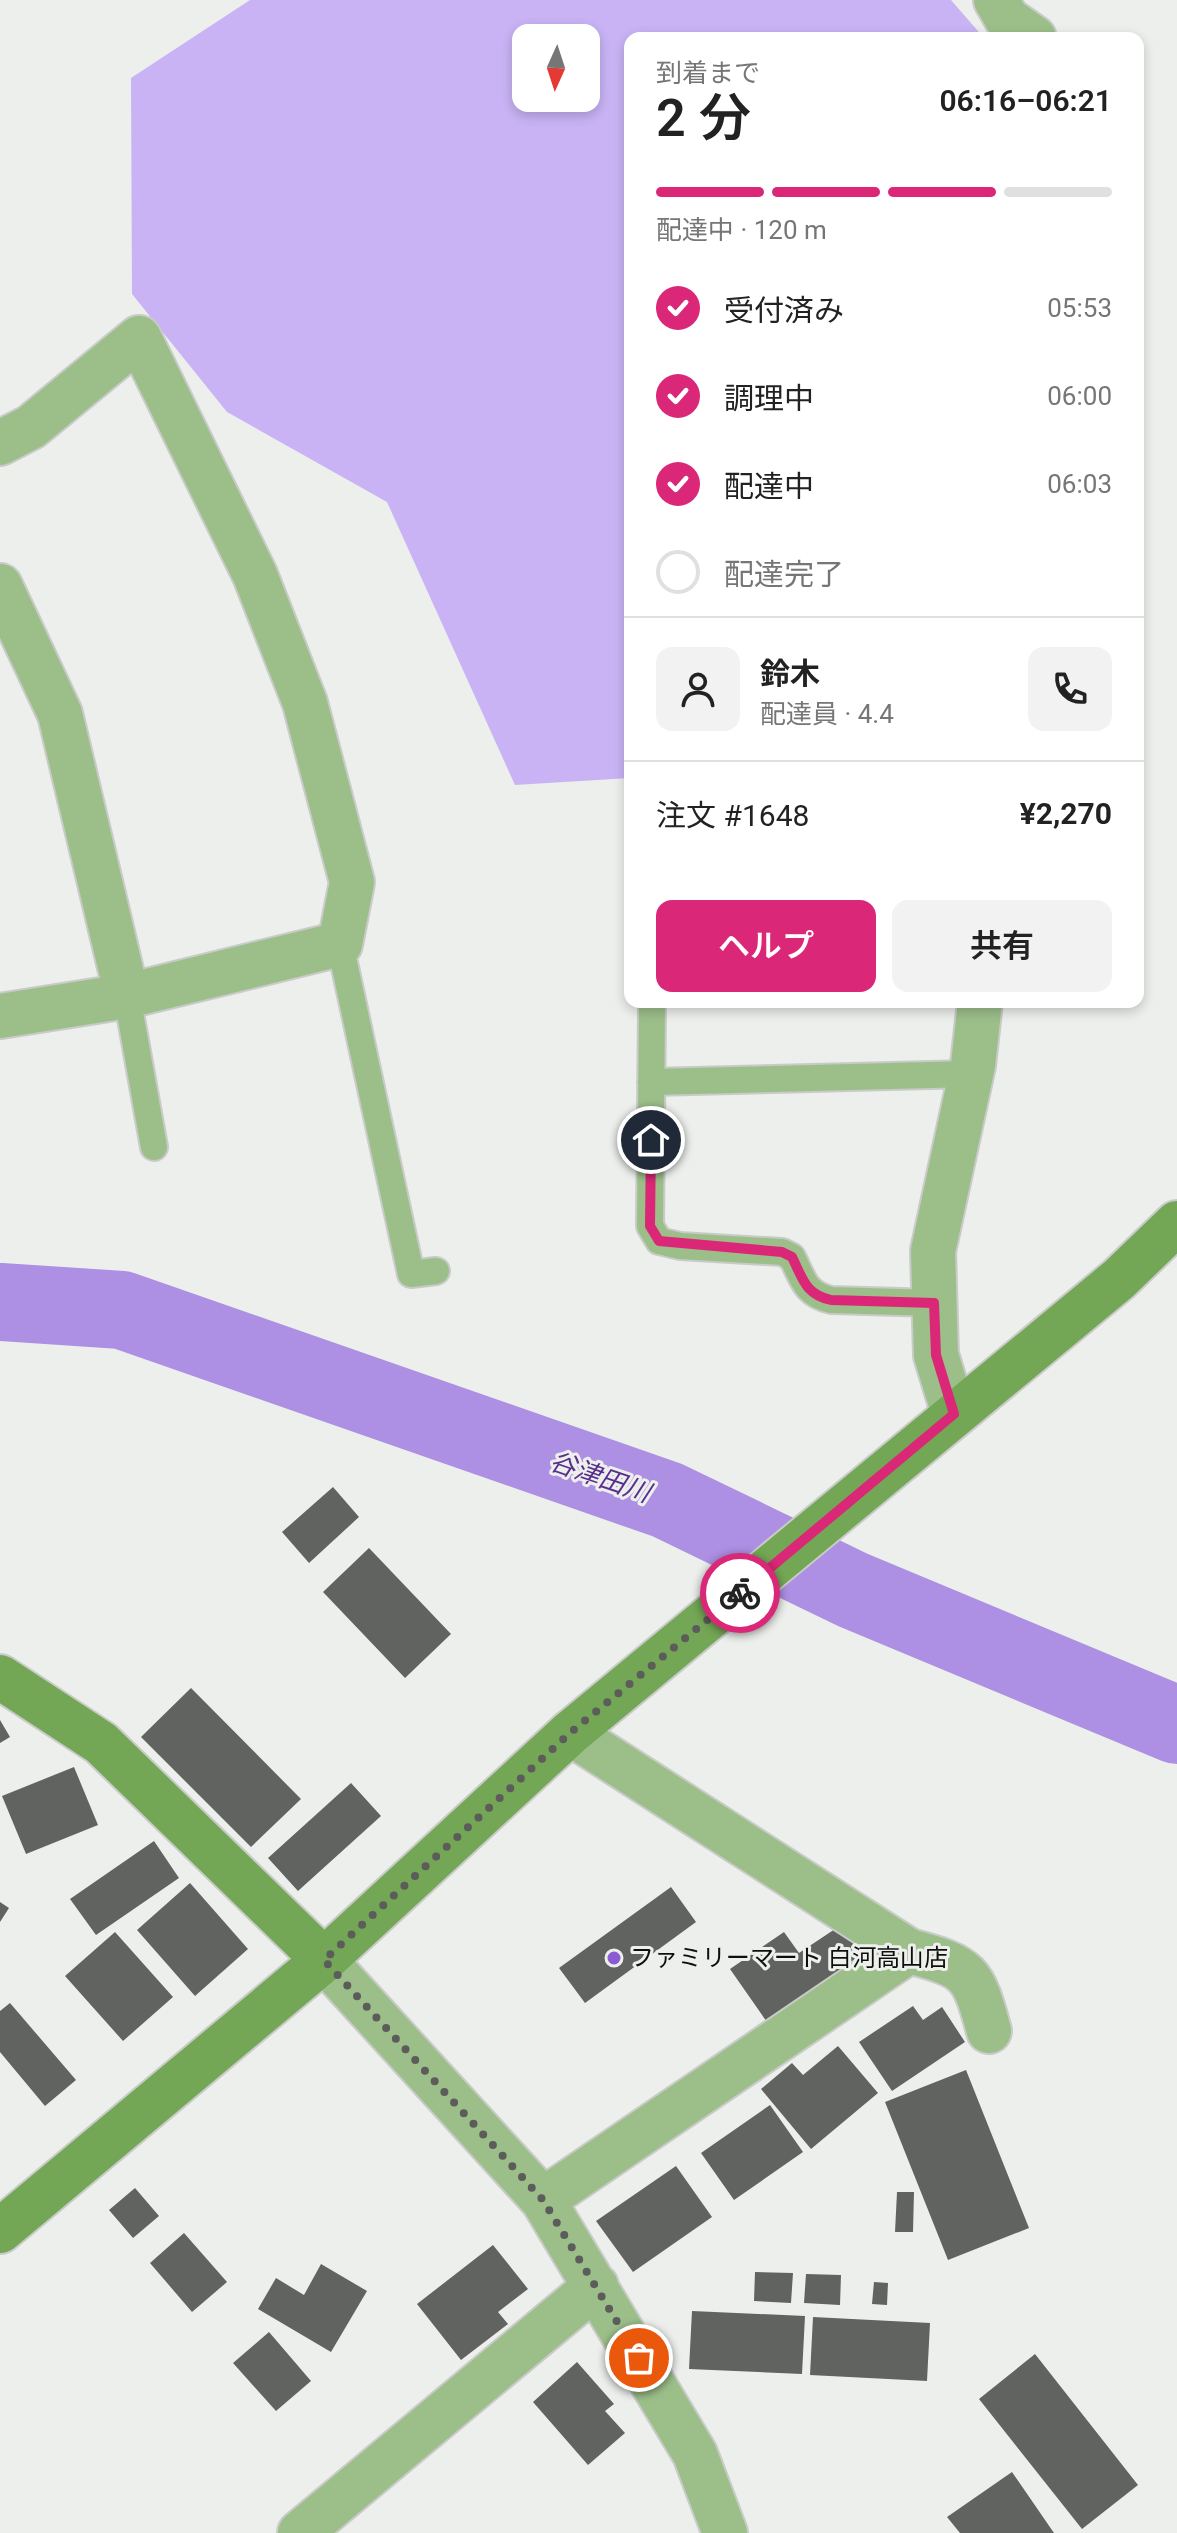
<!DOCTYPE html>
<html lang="ja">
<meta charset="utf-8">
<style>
:root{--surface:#fff;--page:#f2f2f2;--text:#222;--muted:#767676;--line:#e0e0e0;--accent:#db2777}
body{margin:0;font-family:Roboto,"Noto Sans JP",sans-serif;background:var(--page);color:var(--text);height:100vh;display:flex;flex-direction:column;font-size:30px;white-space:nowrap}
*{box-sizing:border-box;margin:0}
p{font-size:26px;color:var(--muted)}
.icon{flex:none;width:44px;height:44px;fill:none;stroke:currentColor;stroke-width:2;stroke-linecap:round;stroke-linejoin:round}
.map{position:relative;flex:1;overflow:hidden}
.details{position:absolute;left:624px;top:32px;width:520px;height:976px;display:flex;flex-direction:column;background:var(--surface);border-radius:16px;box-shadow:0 4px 12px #0003}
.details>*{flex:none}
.needle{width:52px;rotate:183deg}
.controls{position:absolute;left:512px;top:24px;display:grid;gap:16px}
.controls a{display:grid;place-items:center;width:88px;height:88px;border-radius:16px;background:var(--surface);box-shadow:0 4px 12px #0003;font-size:40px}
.pin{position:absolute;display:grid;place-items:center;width:68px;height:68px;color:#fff;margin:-34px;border:4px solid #fff;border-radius:50%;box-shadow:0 2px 8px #0007}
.courier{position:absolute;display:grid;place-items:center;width:80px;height:80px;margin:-40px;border:6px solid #db2777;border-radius:50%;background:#fff;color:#222;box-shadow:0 2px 10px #0007}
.head em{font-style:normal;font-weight:600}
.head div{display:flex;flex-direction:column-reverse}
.head{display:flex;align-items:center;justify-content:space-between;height:136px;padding:0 32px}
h1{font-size:52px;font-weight:600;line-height:60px}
.bar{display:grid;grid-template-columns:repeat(4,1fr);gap:12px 8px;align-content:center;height:96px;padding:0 32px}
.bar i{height:10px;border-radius:6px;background:var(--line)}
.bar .selected{background:var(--accent)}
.bar p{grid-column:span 4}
.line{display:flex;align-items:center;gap:20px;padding:0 32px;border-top:2px solid var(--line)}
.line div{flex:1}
.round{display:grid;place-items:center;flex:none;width:84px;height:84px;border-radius:16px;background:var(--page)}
ol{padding:0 32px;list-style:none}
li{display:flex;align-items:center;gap:24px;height:88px}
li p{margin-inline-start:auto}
li .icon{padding:8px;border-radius:50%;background:var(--accent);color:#fff;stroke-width:4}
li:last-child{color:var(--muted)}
li i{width:44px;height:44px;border:4px solid var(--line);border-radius:50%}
.button{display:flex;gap:16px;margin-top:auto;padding:16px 32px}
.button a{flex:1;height:92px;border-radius:16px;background:var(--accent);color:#fff;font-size:32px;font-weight:600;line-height:92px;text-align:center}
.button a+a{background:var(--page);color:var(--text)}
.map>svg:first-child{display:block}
.green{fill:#c9b3f5;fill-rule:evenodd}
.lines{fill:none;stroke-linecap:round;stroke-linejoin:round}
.river{stroke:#ad8fe3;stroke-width:78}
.building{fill:#60635f}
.lane-casing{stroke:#c8cbc7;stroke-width:30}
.street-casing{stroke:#c8cbc7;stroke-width:48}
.secondary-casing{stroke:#c8cbc7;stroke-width:48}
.lane{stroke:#9cbf8a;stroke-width:26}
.street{stroke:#9cbf8a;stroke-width:44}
.secondary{stroke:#73a655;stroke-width:44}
.done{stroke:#5c5d5b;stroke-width:8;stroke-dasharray:0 14.4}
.route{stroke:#db2777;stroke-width:10}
.poi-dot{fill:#8c5ad3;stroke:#ecefeb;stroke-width:3}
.labels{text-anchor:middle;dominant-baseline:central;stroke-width:6;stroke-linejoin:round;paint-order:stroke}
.poi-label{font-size:24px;fill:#0e0f0d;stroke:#ecefeb;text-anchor:start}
.water-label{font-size:26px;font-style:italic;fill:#592e8f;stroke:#ecefeb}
</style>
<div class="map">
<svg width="1177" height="2533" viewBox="0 0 1177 2533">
<rect width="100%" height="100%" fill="#ecefeb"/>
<!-- green -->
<path class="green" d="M250 0H951L984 38H630V778L515 785 387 502 227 412 132 294 131 78ZM526 38H586V98H526Z"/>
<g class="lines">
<!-- river -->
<path class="river" d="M0 1302 122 1310 667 1500 853 1590 1177 1725"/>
</g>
<!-- building -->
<path class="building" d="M333 1487 359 1517 309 1563 282 1532Z
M369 1548 451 1634 405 1678 323 1592Z
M191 1688 301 1799 251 1847 141 1737Z
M0 1720 10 1737 0 1743Z
M74 1767 98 1825 26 1854 2 1796Z
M351 1783 381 1816 298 1891 268 1858Z
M154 1841 179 1878 96 1935 70 1899Z
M190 1883 248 1949 195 1996 137 1930Z
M671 1887 696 1922 585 2003 559 1968Z
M0 1902 9 1908 0 1922Z
M841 1925 865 1958 769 2025 730 1969 784 1932 799 1953Z
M115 1932 173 1997 123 2041 65 1976Z
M10 2003 76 2080 45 2106 0 2052V2011Z
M913 2006 923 2020 942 2007 965 2042 892 2091 859 2042Z
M838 2046 878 2093 811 2149 761 2089 792 2063 803 2075Z
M966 2070 1029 2228 948 2260 885 2102Z
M770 2105 803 2152 734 2200 701 2153Z
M676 2166 712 2217 633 2272 596 2221Z
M135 2188 159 2216 133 2238 109 2210Z
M897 2192H914L913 2232H895Z
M184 2233 227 2282 192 2312 150 2263Z
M493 2245 528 2289 498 2312 508 2324 461 2360 417 2304Z
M321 2264 367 2291 331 2352 258 2309 276 2278 304 2295Z
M755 2272 793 2273 791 2303 754 2301Z
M806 2274 841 2275 840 2305 804 2303Z
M874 2282 888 2283 887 2305 872 2304Z
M692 2311 805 2316 802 2374 689 2369Z
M813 2317 930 2323 927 2381 810 2375Z
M269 2332 311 2381 276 2411 233 2363Z
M1035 2354 1138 2485 1082 2529 979 2399Z
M577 2362 614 2404 605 2411 625 2433 588 2465 533 2402Z
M1012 2472 1054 2533H960L947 2517Z"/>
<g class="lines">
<!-- lane casing -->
<g class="lane-casing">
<path id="lane" d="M340 944 411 1274 436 1271
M127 996 154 1147
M652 1007 650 1226 659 1241 680 1246 782 1252 792 1257C803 1279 805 1294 831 1300L934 1303
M651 1082 970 1074"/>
</g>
<!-- street casing -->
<g class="street-casing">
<path id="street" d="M996 0 1007 19 1034 38
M0 443 31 427 139 338 255 575 305 703 352 882 340 944 127 996 0 1016
M0 586 60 714 127 996
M954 1414 936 1355 933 1251 973 1065 980 1002
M909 1951C970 1967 973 1972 989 2031
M324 1960 543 2200 695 2454 725 2533
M543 2200 909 1951 570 1733
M300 2533 596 2286"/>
</g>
<!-- secondary casing -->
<g class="secondary-casing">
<path id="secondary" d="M0 1677 101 1743 324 1960
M0 2231 324 1960 570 1733 1119 1279 1177 1223"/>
</g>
<!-- lane -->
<use href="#lane" class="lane"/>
<!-- street -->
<use href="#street" class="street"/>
<!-- secondary -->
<use href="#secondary" class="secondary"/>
</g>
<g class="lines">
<!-- done -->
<path class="done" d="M639 2358 543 2200 324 1960 570 1733 740 1593"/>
<!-- route -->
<path class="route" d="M651 1140 650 1226 659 1241 782 1252 792 1257C803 1279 805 1294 831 1300L934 1303 936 1355 954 1414 740 1593"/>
</g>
<!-- markers -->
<circle class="poi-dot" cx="614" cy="1958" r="8"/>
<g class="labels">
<!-- poi labels -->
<g class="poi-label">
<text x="630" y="1958">ファミリーマート 白河高山店</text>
</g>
<!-- water labels -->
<g class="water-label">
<text transform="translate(600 1477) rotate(19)">谷津田川</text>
</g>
</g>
</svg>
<div class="controls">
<a><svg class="needle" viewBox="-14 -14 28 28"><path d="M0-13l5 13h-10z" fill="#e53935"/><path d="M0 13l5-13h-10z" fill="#767676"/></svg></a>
</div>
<div class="pin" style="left:639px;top:2358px;background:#ea580c"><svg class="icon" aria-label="bag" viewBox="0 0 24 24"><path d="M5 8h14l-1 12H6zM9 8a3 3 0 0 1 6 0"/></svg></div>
<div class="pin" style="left:651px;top:1140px;background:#1f2937"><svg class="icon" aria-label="home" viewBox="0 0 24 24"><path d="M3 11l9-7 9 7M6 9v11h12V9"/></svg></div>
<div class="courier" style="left:740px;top:1593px"><svg class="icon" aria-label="bike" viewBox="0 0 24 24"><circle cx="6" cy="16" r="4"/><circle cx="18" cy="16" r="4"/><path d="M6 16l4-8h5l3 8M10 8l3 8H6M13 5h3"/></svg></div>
<section class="details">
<div class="head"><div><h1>2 分</h1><p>到着まで</p></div><em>06:16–06:21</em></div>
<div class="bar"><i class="selected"></i><i class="selected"></i><i class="selected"></i><i></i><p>配達中 · 120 m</p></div>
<ol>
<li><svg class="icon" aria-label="check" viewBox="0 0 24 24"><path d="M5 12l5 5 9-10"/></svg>受付済み<p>05:53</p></li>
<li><svg class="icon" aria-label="check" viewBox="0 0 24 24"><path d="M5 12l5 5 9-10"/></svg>調理中<p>06:00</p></li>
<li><svg class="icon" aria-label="check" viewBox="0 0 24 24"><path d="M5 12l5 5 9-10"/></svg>配達中<p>06:03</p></li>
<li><i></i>配達完了</li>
</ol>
<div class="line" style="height:144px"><a class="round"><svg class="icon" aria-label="person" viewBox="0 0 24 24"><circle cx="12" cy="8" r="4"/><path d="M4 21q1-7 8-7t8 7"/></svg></a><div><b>鈴木</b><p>配達員 · 4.4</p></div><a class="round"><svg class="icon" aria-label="phone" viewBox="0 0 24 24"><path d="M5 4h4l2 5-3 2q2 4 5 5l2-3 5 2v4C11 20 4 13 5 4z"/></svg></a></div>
<div class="line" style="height:104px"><div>注文 #1648</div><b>¥2,270</b></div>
<div class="button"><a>ヘルプ</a><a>共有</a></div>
</section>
</div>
